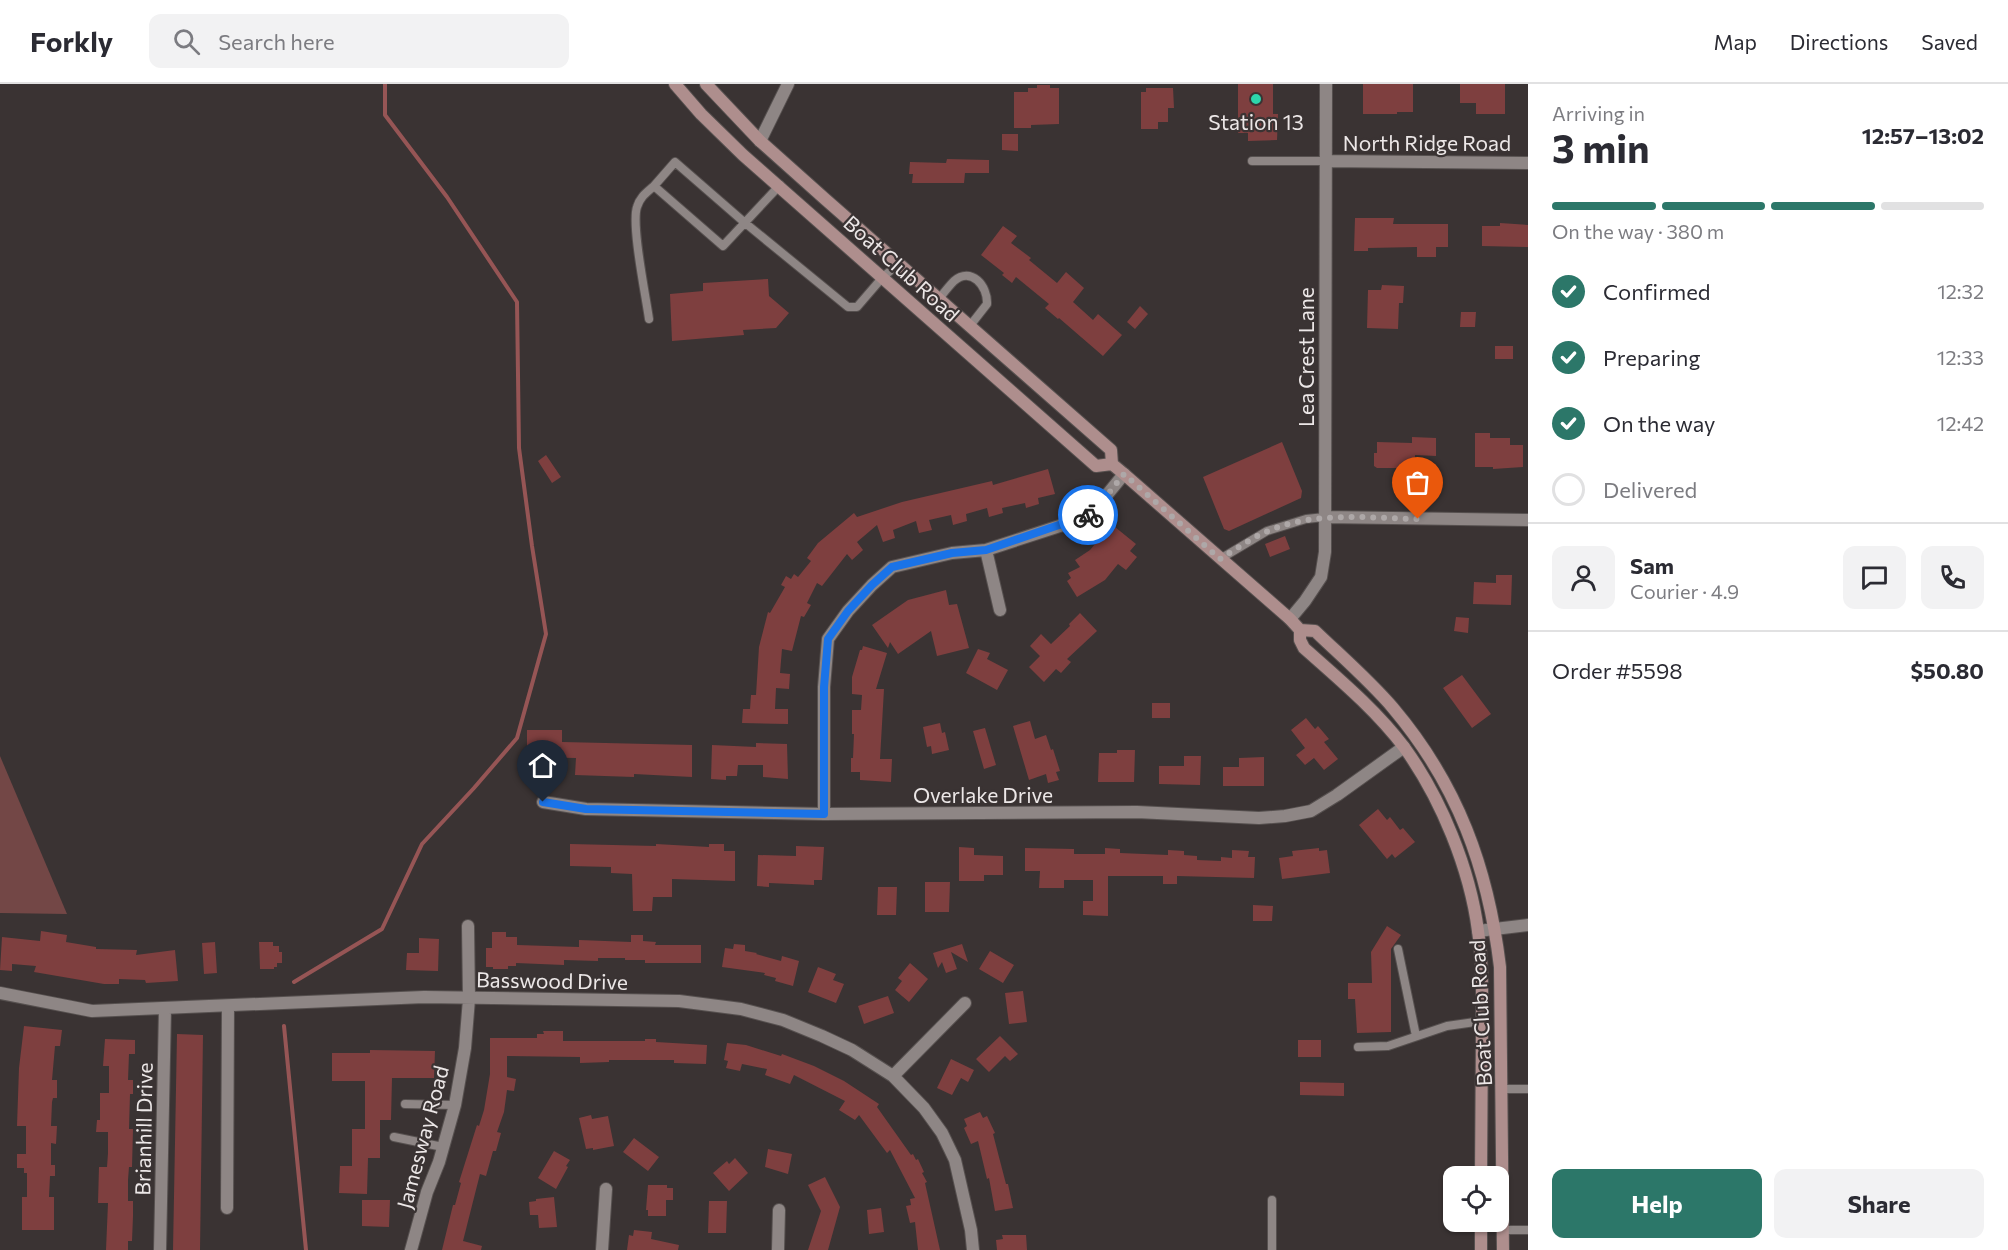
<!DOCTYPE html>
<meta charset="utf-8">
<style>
:root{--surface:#fff;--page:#f2f2f3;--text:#2b2b33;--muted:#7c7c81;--line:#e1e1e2;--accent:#2c7769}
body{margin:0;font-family:Commissioner,sans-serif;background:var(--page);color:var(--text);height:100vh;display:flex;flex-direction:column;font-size:22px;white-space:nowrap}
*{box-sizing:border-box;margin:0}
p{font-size:20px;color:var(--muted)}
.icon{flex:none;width:33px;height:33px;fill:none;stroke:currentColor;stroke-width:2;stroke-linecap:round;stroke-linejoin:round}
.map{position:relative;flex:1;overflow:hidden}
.panel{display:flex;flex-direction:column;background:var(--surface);width:480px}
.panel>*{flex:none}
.buttons{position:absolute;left:1443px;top:1082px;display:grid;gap:12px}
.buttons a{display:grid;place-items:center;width:66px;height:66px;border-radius:12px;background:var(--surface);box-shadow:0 2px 4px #0004;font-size:30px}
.pin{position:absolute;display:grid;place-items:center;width:51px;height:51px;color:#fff;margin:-62px -26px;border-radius:50% 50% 50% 0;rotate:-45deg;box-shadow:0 0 6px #0007}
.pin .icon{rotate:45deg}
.courier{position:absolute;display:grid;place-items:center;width:60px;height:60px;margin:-30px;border:4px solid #1a73e8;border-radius:50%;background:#fff;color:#222;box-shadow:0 2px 8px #0007}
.summary em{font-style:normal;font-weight:700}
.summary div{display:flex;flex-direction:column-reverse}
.summary{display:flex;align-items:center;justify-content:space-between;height:102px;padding:0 24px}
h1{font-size:39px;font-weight:700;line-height:45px}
.bar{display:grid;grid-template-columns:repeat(4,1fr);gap:9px 6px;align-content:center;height:72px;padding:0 24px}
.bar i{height:8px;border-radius:4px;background:var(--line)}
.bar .current{background:var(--accent)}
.bar p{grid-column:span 4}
.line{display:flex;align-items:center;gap:15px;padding:0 24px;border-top:2px solid var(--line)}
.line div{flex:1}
.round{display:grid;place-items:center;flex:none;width:63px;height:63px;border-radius:12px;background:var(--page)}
ol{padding:0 24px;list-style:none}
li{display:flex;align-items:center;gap:18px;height:66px}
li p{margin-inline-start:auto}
li .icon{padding:6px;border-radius:50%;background:var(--accent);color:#fff;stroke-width:4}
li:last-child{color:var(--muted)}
li i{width:33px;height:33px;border:3px solid var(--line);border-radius:50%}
.action{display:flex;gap:12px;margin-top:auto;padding:12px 24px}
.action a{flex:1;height:69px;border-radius:12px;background:var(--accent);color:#fff;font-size:24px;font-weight:700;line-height:69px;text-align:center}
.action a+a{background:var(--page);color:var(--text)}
header{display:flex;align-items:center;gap:36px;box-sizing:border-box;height:84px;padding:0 30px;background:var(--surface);border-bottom:2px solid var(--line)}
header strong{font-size:28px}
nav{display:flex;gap:33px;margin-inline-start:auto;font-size:21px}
.search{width:420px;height:54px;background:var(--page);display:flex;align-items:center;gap:15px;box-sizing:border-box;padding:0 21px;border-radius:12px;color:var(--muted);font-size:22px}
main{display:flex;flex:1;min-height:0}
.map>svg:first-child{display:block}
.green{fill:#734746}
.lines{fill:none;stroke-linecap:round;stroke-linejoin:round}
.stream{stroke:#965555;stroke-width:4}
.building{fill:#7e3f3f}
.service-casing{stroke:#56504f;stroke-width:10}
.minor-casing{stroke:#56504f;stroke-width:14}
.secondary-casing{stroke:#56504f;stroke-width:14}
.service{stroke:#8e8685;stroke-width:8}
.minor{stroke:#8e8685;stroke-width:12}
.secondary{stroke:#ae8e8d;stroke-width:12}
.done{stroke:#aea8a8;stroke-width:6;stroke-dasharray:0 10.8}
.route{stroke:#1a73e8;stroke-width:8}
.poi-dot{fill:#2dd5ab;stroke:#3a3333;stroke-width:2}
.labels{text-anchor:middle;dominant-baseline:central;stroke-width:4.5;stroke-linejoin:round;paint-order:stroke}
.poi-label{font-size:21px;fill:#ece7e7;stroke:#3a3333}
.street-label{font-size:21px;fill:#ece7e7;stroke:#3a3333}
</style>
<header>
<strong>Forkly</strong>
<div class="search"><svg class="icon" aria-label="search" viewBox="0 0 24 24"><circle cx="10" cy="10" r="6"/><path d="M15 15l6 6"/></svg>Search here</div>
<nav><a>Map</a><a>Directions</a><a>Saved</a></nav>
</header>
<main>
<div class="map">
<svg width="1528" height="1166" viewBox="0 0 1528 1166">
<rect width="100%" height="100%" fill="#3a3333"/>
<!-- green -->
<path class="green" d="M0 672 67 830 0 829Z"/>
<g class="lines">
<!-- stream -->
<path class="stream" d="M294 898 382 845 422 760 474 704 517 654 546 550 532 462 519 364 517 218 447 113 385 31V0
M284 942 306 1166"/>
</g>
<!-- building -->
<path class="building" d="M1238 0H1273V30H1278L1277 56 1248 57V49H1238Z
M1363 0H1413V28H1397V30H1363Z
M1460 0H1505V30H1476V19H1460Z
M1037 1H1050V4H1059V40L1031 41V44H1014V8H1028V4H1037Z
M1146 4H1173L1174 24H1168V38H1158V45H1141V8H1146Z
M1002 50H1018V67L1002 66Z
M947 75 989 76V89H965L964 99H912L913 90H909L910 78 946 79Z
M1355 134H1394L1393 140H1448V163H1436V173H1417V163L1368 164V167H1354Z
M1500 139 1528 141V163L1482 162V142H1500Z
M1003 142 1017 152 1011 159 1031 174 1029 176 1057 199 1066 188 1084 204 1073 218 1093 236 1098 230 1122 251 1103 272 1059 234 1058 235 1045 224 1049 220 1016 193 1012 199 1002 191 1004 189 981 171Z
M768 195 769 212 789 229 776 244 743 246 744 251 672 257 670 210 703 207V199Z
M1382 201 1404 202 1403 219H1399L1398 245 1367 244 1368 206H1381Z
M1140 222 1148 230 1135 245 1127 238Z
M1461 228H1476L1475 243H1460Z
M1495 262H1513V275H1495Z
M1475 349H1490V354H1510V361H1523V383L1493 385V383H1475Z
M1412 353 1436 354V372L1415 371V384H1377L1374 382V369H1377V358L1412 359Z
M1282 358 1302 407 1301 414 1229 447 1224 445 1203 393Z
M546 371 561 393 552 399 538 377Z
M1048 385 1055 410 1038 414 1039 420 1026 424 1025 419 1002 424 1003 429 989 433 987 424 966 430 967 437 953 441 951 431 929 436 932 446 919 449 916 437 893 446 895 454 883 458 877 441 857 458 863 466 852 476 847 470 822 502 817 499 807 519 811 521 804 533 801 532 792 567 782 565 780 589 790 590 789 605 776 604 775 625H788V640L742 639 743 625H750L751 611H756L759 563 768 528 770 529 785 503 781 501 786 492 791 495 794 490 798 493 811 477 807 474 818 459 854 429 857 433 902 418 992 397 993 401Z
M1115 443 1136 460 1130 467 1137 473 1126 486 1118 480 1105 496 1077 513 1067 497 1071 494 1068 489 1080 483 1075 476 1090 466 1101 453 1104 456Z
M1285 452 1290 465 1270 473 1265 460Z
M1496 491H1512L1511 521 1473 520 1474 498 1496 499Z
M946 506 949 521 957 520 969 564 937 572 931 547 898 570 890 558 888 564 872 541 908 516Z
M1080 529 1097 547 1067 575 1071 578 1061 589 1056 585 1044 598 1029 583 1040 572 1030 562 1041 550 1051 560 1070 542 1069 540Z
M1456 533 1469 534 1468 549 1454 547Z
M863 562 887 569 876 605H884L880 675H892L891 698 860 696V688H851V674H853L854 650H852V626H861L862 611 852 610V593L860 566H862Z
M978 565 990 569 987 575 1008 586 997 606 966 589Z
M1462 591 1491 630 1472 644 1443 604Z
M1152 619H1170V634H1152Z
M1306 634 1315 645 1318 642 1329 655 1324 658 1338 675 1324 686 1314 674 1305 681 1296 671 1305 664 1291 646Z
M1030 637 1035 655 1046 651 1051 666 1053 665 1060 687 1056 688 1059 696 1048 699 1046 690 1029 696 1013 642Z
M940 639 942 649 945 648 949 666 932 670 931 662 927 663 923 643Z
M985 644 996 681 984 685 973 647Z
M527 646H562V658L692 661V693L634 690V693L575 691 576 674 527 673Z
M756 659 787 660 788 695 763 693V681H738L737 692H726V696L711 695 712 661 756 663Z
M1117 666H1135L1134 698H1098L1099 669H1117Z
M1184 672H1201L1200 701 1159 700V682H1184Z
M1264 673V702H1223V683H1239V674Z
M1378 725 1387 736 1390 733 1400 746 1403 744 1415 758 1395 774 1392 770 1387 775 1359 741Z
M570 760 656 762V760L709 763V760H724V767H735V797L672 795V813H653L652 827H633L632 790 611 789V783L570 782Z
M796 762 824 763 822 796H814V801L769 799V803L757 802 758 771 796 772Z
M959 763 974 764V771L1003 772V791H984V797H959Z
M1025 764 1074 765V770H1105V764L1120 765V769L1168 771V766L1184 767V771L1197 772V776L1221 777V773L1232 774V766L1249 767 1248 773H1255L1254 794 1177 792V800H1163V792H1108V832L1083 831V817H1093V796H1064V804H1039L1040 787H1025Z
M1319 764V767L1327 766 1330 789 1282 795 1279 774 1293 772 1292 767Z
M925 798H950L949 828H925Z
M878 803H897L896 831H877Z
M1253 821 1273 822 1272 837H1253Z
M1387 842 1401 851 1391 865V948L1357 949 1355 915H1348V899H1372L1371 868Z
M41 847 67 851 66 858 96 863V865L137 866 136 871 175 866 178 897 146 899 145 896 119 895V900H104L34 888 36 882 12 880V887L0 886 2 853 40 857Z
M492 848H506V853H517V861L579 863V856L631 858V851H643V857L656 858 655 861H701V879H645V876H625V874H598V877L564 876V881L516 879V882H508V885H493V883H486V864H492Z
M419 854 439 855 438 887 406 886 407 869H419Z
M215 858 217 889 204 890 202 859Z
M259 858H273V862H279V868H282V879H277V883H274V885H260Z
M734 860 745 861V867L757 869 756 870 781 877 782 872 799 877 793 902 775 897 776 894 764 891 765 889 722 883 725 864 733 865Z
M962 860 968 878 951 868 957 885 946 889 942 878 938 884 933 869Z
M990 867 1014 881 1003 899 979 885Z
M910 879 928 895 909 918 895 906 902 897 898 894Z
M818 883 836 890 833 896 844 900 836 919 808 908Z
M1023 907 1027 938 1009 940 1005 909Z
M888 912 894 929 864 940 858 922Z
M24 942 62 946 60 962H55L52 996H57V1014H53L52 1018 51 1042H57L56 1060 51 1059V1081H55V1092H50L49 1113H54V1146H22V1113H27V1089H24V1084H17V1070H26V1042H17L19 984Z
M543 947H563V957H645V955H656V958L707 961 706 980 674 979V976H609V978L580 979V973L507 972V993L516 995 514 1007 507 1006 504 1028 497 1048 501 1049 496 1067H493L486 1092 480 1090 463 1157 482 1162 481 1166H442L453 1121H455L461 1099 459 1098 477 1041 479 1042 484 1026 490 990V954H537V950H544Z
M177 950 203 951 200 1166H173Z
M1000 952 1018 970 1010 977 1005 972 989 988 976 975Z
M105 955 135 956V970H129L128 996H133V1010H130L129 1045H133L132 1083H129L128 1096V1117H133V1132L132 1157H128V1166H106L108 1119H98L99 1083H107L108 1069V1048H96L97 1036H100V1009H109V982H103Z
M1298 956H1321V973H1298Z
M727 959 746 961 781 972 782 970 814 982 844 997 879 1020 877 1023 911 1071 913 1070 916 1076 918 1075 924 1088 922 1089 927 1098 925 1099 940 1166H918L915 1138 910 1139 906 1122 911 1121 910 1115 915 1114 890 1066 887 1069 859 1031 855 1036 839 1026 845 1017 794 991 790 1000 765 991 767 985 742 980 740 987 726 984 728 977 724 976Z
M370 966 435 967 434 994H392L391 1036H380V1074H368L367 1110 339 1109 340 1082H352V1045H365V997H332V969H370Z
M951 975 974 986 968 998 961 994 952 1011 937 1004Z
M1300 998 1344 999V1012L1300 1011Z
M980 1028 983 1034 987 1032 995 1049 993 1050 1006 1100H1008L1013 1124 995 1127 989 1094 987 1095 978 1057 971 1060 964 1044 967 1042 964 1035Z
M591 1031 592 1035 608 1032 614 1062 593 1066V1064L586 1065 579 1034Z
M634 1054 659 1073 648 1087 623 1068Z
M768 1065 792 1070 788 1090 765 1083Z
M554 1067 570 1076 566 1082 568 1083 556 1105 538 1094Z
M735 1074 748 1089 729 1107 713 1089 727 1077 729 1080Z
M825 1093 840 1123 828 1166H808L821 1127 808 1101Z
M648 1101H667V1104H673V1116H666V1132H648V1126H646Z
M554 1113 557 1143 539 1144 538 1131H530L529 1118 536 1117V1115Z
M362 1116H390L389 1143 362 1142Z
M709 1117H727L726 1149H708Z
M881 1124 884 1148 869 1150 867 1126Z
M634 1146 652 1148 651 1155 679 1161 678 1166H627L629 1151 633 1152Z
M1002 1151H1026L1027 1166H997L996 1156 1003 1155Z"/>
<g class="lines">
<!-- service casing -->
<g class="service-casing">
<path id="service" d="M1252 77H1325
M780 101 723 162 654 102 675 78 744 138 848 223H857L882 194 898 180
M938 216C943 210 948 203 954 197 971 182 988 202 987 220L969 243
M649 235C646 213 631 141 637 123 640 113 646 109 654 102
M1220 475 1267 447 1306 435 1325 433
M1398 865 1416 952
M1358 963 1388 962 1447 942 1482 937
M1503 1005H1528
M405 1020 455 1021
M394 1053 443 1063
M1272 1116V1166
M1503 1146H1528"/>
</g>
<!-- minor casing -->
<g class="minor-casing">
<path id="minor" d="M760 57 788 0
M1325 77 1528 79
M1325 433 1528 436
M986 466 1000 526
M1290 535 1305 517 1321 493 1325 468 1326 0
M543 718 586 725 824 730 1137 728 1259 734 1285 732 1311 727 1337 711 1404 663
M824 730V603L828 555 848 527 872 501 892 483 952 469 986 466 1072 438 1092 429 1124 390
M1478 847 1528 841
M0 909 92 927 424 913 679 917 741 925 783 936 822 952 852 966 893 992 924 1024 942 1049 955 1076 971 1146 973 1166
M893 992 965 919
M227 1124 228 922
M160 1166 165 925
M411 1166 427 1108 439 1078 455 1021 465 964 469 915 468 842
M602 1166 606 1105
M778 1166 779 1126"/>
</g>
<!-- secondary casing -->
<g class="secondary-casing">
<path id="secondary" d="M675 0 701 30 743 71 1096 382 1112 380 1124 390 1290 535 1300 546V556L1304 564C1339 595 1376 626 1404 663 1441 714 1470 785 1478 847 1483 880 1482 913 1482 947 1482 995 1481 1044 1481 1092
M706 0 760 57 825 115 1111 366 1112 380
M1300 546 1315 547C1341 572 1370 597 1393 624 1458 701 1488 784 1500 883L1503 1166
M1481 1166V1137"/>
</g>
<!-- service -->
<use href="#service" class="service"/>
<!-- minor -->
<use href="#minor" class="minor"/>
<!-- secondary -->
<use href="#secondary" class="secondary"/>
</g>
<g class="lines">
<!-- done -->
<path class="done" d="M1088 431 1097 424 1124 390 1220 475C1235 466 1251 454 1268 447 1315 427 1368 434 1418 435"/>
<!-- route -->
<path class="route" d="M543 718 586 725 824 730V603L828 555 848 527 872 501 892 483 952 469 986 466 1088 431"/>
</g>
<!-- markers -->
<circle class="poi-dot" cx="1256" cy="15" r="6"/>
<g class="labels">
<!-- poi labels -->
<g class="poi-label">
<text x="1256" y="37">Station 13</text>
</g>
<!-- street labels -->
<g class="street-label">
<text x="1427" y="58">North Ridge Road</text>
<text transform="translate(902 184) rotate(42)">Boat Club Road</text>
<text transform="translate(1305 273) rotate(-90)">Lea Crest Lane</text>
<text x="983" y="710">Overlake Drive</text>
<text transform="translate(552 896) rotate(1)">Basswood Drive</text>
<text transform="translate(1480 929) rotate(-93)">Boat Club Road</text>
<text transform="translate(143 1045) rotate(-89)">Brianhill Drive</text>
<text transform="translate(422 1053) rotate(-75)">Jamesway Road</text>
</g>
</g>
</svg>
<div class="buttons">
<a><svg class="icon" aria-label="locate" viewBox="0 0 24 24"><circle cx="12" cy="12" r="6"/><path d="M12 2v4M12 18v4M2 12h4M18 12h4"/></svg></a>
</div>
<div class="pin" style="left:1418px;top:435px;background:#ea580c"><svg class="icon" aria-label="bag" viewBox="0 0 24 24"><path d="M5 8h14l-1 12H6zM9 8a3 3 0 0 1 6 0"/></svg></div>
<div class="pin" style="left:543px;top:718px;background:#1f2937"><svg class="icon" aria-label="home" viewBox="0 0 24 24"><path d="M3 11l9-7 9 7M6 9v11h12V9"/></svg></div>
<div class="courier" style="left:1088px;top:431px"><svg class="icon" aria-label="bike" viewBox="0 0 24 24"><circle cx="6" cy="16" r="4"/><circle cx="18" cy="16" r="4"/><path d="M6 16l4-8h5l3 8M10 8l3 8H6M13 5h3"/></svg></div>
</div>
<section class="panel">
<div class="summary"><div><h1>3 min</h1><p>Arriving in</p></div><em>12:57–13:02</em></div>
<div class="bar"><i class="current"></i><i class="current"></i><i class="current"></i><i></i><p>On the way · 380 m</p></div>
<ol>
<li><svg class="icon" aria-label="check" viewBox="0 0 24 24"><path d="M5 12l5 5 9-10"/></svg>Confirmed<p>12:32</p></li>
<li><svg class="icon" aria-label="check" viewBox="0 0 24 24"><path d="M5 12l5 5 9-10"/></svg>Preparing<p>12:33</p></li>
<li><svg class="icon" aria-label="check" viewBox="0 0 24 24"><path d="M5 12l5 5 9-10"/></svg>On the way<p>12:42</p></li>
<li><i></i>Delivered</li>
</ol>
<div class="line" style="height:108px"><a class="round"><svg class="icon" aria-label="person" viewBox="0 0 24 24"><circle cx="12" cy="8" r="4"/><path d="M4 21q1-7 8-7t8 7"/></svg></a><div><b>Sam</b><p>Courier · 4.9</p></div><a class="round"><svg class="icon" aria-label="chat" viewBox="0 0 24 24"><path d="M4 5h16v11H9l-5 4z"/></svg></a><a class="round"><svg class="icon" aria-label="phone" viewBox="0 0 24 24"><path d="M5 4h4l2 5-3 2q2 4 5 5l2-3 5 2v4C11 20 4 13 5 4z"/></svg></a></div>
<div class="line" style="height:78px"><div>Order #5598</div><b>$50.80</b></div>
<div class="action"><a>Help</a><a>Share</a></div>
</section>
</main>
